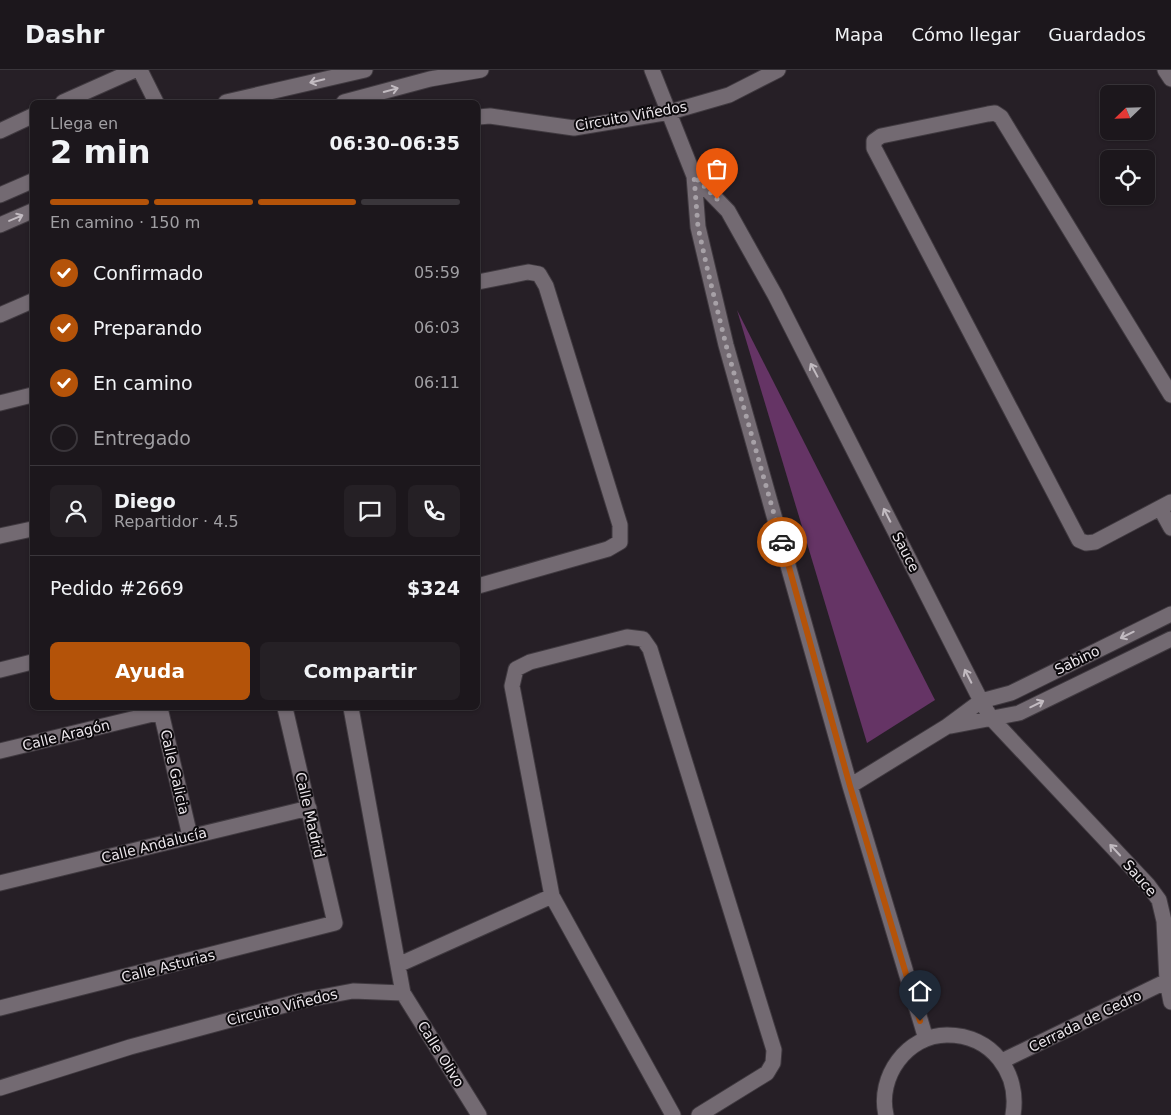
<!DOCTYPE html>
<html lang="es">
<meta charset="utf-8">
<style>
:root{--surface:#1c171c;--page:#252025;--text:#f1f3f6;--muted:#a09fa3;--line:#3a363b;--accent:#b45309}
body{margin:0;font-family:"DejaVu Sans",sans-serif;background:var(--page);color:var(--text);height:100vh;display:flex;flex-direction:column;font-size:19px;white-space:nowrap}
*{box-sizing:border-box;margin:0}
p{font-size:16px;color:var(--muted)}
.icon{flex:none;width:28px;height:28px;fill:none;stroke:currentColor;stroke-width:2;stroke-linecap:round;stroke-linejoin:round}
.map{position:relative;flex:1;overflow:hidden}
.details{position:absolute;left:30px;top:30px;width:450px;height:610px;display:flex;flex-direction:column;background:var(--surface);border-radius:8px;box-shadow:0 1px 4px #0004,0 0 0 1px var(--line)}
.details>*{flex:none}
.needle{width:32px;rotate:247deg}
.controls{position:absolute;left:1100px;top:15px;display:grid;gap:10px}
.controls a{display:grid;place-items:center;width:55px;height:55px;border-radius:8px;background:var(--surface);box-shadow:0 1px 4px #0004,0 0 0 1px var(--line);font-size:25px}
.pin{position:absolute;display:grid;place-items:center;width:42px;height:42px;color:#fff;margin:-51px -21px;border-radius:50% 50% 50% 0;rotate:-45deg;box-shadow:0 0 5px #0007}
.pin .icon{rotate:45deg}
.courier{position:absolute;display:grid;place-items:center;width:50px;height:50px;margin:-25px;border:4px solid #b45309;border-radius:50%;background:#fff;color:#222;box-shadow:0 1px 6px #0007}
.headline em{font-style:normal;font-weight:700}
.headline div{display:flex;flex-direction:column-reverse}
.headline{display:flex;align-items:center;justify-content:space-between;height:85px;padding:0 20px}
h1{font-size:32px;font-weight:700;line-height:38px}
.bar{display:grid;grid-template-columns:repeat(4,1fr);gap:8px 5px;align-content:center;height:60px;padding:0 20px}
.bar i{height:6px;border-radius:4px;background:var(--line)}
.bar .active{background:var(--accent)}
.bar p{grid-column:span 4}
.line{display:flex;align-items:center;gap:12px;padding:0 20px;border-top:1px solid var(--line)}
.line div{flex:1}
.round{display:grid;place-items:center;flex:none;width:52px;height:52px;border-radius:8px;background:var(--page)}
ol{padding:0 20px;list-style:none}
li{display:flex;align-items:center;gap:15px;height:55px}
li p{margin-inline-start:auto}
li .icon{padding:5px;border-radius:50%;background:var(--accent);color:#fff;stroke-width:4}
li:last-child{color:var(--muted)}
li i{width:28px;height:28px;border:2px solid var(--line);border-radius:50%}
.action{display:flex;gap:10px;margin-top:auto;padding:10px 20px}
.action a{flex:1;height:58px;border-radius:8px;background:var(--accent);color:#fff;font-size:20px;font-weight:700;line-height:58px;text-align:center}
.action a+a{background:var(--page);color:var(--text)}
header{display:flex;align-items:center;gap:30px;box-sizing:border-box;height:70px;padding:0 25px;background:var(--surface);border-bottom:1px solid var(--line)}
header strong{font-size:24px}
nav{display:flex;gap:28px;margin-inline-start:auto;font-size:18px}
.map>svg:first-child{display:block}
.green{fill:#653465}
.lines{fill:none;stroke-linecap:round;stroke-linejoin:round}
.minor-casing{stroke:#403a40;stroke-width:17}
.tertiary-casing{stroke:#403a40;stroke-width:17}
.minor{stroke:#736a72;stroke-width:15}
.tertiary{stroke:#736a72;stroke-width:15}
.oneway{stroke:#c2bbc1}
.done{stroke:#a7a1a7;stroke-width:5;stroke-dasharray:0 9}
.route{stroke:#b45309;stroke-width:6}
.labels{text-anchor:middle;dominant-baseline:central;stroke-width:4;stroke-linejoin:round;paint-order:stroke}
.street-label{font-size:14px;fill:#ece7ec;stroke:#0d0a0d}
</style>
<header>
<strong>Dashr</strong>
<nav><a>Mapa</a><a>Cómo llegar</a><a>Guardados</a></nav>
</header>
<div class="map">
<svg width="1171" height="1045" viewBox="0 0 1171 1045">
<rect width="100%" height="100%" fill="#261f26"/>
<!-- green -->
<path class="green" d="M737 240 935 630 867 673Z"/>
<g class="lines">
<!-- minor casing -->
<g class="minor-casing">
<path id="minor" d="M140 0 156 32
M652 0 694 106 698 157 726 275 850 716 926 969
M1165 0 1171 9
M63 32 135 0
M478 47 490 46 574 58 670 42 729 25 778 0
M0 61 32 46
M694 106 728 141 775 225 981 631 991 648 1148 815 1159 830 1164 851 1167 911 1171 932
M478 212 528 202 539 204 546 216 620 455V472L608 479 478 516
M0 245 32 231
M1171 325 1001 47 995 43 988 44 881 66 874 71V78L1079 470 1086 473 1095 472 1171 432
M0 333 32 325
M1160 438 1171 458
M0 466 32 459
M0 600 32 592
M160 638 190 766
M351 638 403 923 479 1045
M951 656 1019 643 1171 569
M0 681 161 642
M850 716 946 657 981 631 1011 623 1171 544
M0 813 309 738
M398 895 552 826
M0 938 335 853 285 638
M1002 991 1167 911
M0 1018 130 977 300 931 353 921 403 923
M673 1045 552 826 512 616 516 599 530 592 627 567 643 569 650 579 774 980 773 993 767 1003 699 1045
M886 1045C877 1007 907 965 947 965 992 965 1020 1003 1013 1045"/>
</g>
<!-- tertiary casing -->
<g class="tertiary-casing">
<path id="tertiary" d="M226 32 365 0
M344 32 430 9 481 0
M0 125 32 111
M0 155 32 141"/>
</g>
<!-- minor -->
<use href="#minor" class="minor"/>
<!-- tertiary -->
<use href="#tertiary" class="tertiary"/>
</g>
<!-- one-way arrows -->
<defs><path id="oneway-shaft" d="M-6 0H5M1.5-3L5.5 0L1.5 3" fill="none" stroke-width="1.6" stroke-linecap="round" stroke-linejoin="round" transform="scale(1.25)"/></defs>
<g class="oneway">
<use href="#oneway-shaft" transform="translate(317 11) rotate(167)"/>
<use href="#oneway-shaft" transform="translate(391 20) rotate(-15)"/>
<use href="#oneway-shaft" transform="translate(16 148) rotate(-23)"/>
<use href="#oneway-shaft" transform="translate(814 300) rotate(-118)"/>
<use href="#oneway-shaft" transform="translate(887 445) rotate(-117)"/>
<use href="#oneway-shaft" transform="translate(1127 565) rotate(154)"/>
<use href="#oneway-shaft" transform="translate(968 606) rotate(-117)"/>
<use href="#oneway-shaft" transform="translate(1037 634) rotate(-26)"/>
<use href="#oneway-shaft" transform="translate(1115 780) rotate(-133)"/>
</g>
<g class="lines">
<!-- done -->
<path class="done" d="M717 129 694 106 698 157 708 202 726 275 782 472"/>
<!-- route -->
<path class="route" d="M782 472 850 716 920 951"/>
</g>
<g class="labels">
<!-- street labels -->
<g class="street-label">
<text transform="translate(631 46) rotate(-10)">Circuito Viñedos</text>
<text transform="translate(906 482) rotate(63)">Sauce</text>
<text transform="translate(1077 590) rotate(-26)">Sabino</text>
<text transform="translate(66 665) rotate(-14)">Calle Aragón</text>
<text transform="translate(175 702) rotate(77)">Calle Galicia</text>
<text transform="translate(310 745) rotate(77)">Calle Madrid</text>
<text transform="translate(154 775) rotate(-14)">Calle Andalucía</text>
<text transform="translate(1140 808) rotate(49)">Sauce</text>
<text transform="translate(168 896) rotate(-14)">Calle Asturias</text>
<text transform="translate(282 937) rotate(-14)">Circuito Viñedos</text>
<text transform="translate(1085 951) rotate(-26)">Cerrada de Cedro</text>
<text transform="translate(441 984) rotate(58)">Calle Olivo</text>
</g>
</g>
</svg>
<div class="controls">
<a><svg class="needle" viewBox="-14 -14 28 28"><path d="M0-13l5 13h-10z" fill="#e53935"/><path d="M0 13l5-13h-10z" fill="#a09fa3"/></svg></a>
<a><svg class="icon" aria-label="locate" viewBox="0 0 24 24"><circle cx="12" cy="12" r="6"/><path d="M12 2v4M12 18v4M2 12h4M18 12h4"/></svg></a>
</div>
<div class="pin" style="left:717px;top:129px;background:#ea580c"><svg class="icon" aria-label="bag" viewBox="0 0 24 24"><path d="M5 8h14l-1 12H6zM9 8a3 3 0 0 1 6 0"/></svg></div>
<div class="pin" style="left:920px;top:951px;background:#1f2937"><svg class="icon" aria-label="home" viewBox="0 0 24 24"><path d="M3 11l9-7 9 7M6 9v11h12V9"/></svg></div>
<div class="courier" style="left:782px;top:472px"><svg class="icon" aria-label="car" viewBox="0 0 24 24"><path d="M5 17H2v-5l4-1 3-4h7l3 4 3 1v5h-3M9 17h6M6 11h13"/><circle cx="7" cy="17" r="2"/><circle cx="17" cy="17" r="2"/></svg></div>
<section class="details">
<div class="headline"><div><h1>2 min</h1><p>Llega en</p></div><em>06:30–06:35</em></div>
<div class="bar"><i class="active"></i><i class="active"></i><i class="active"></i><i></i><p>En camino · 150 m</p></div>
<ol>
<li><svg class="icon" aria-label="check" viewBox="0 0 24 24"><path d="M5 12l5 5 9-10"/></svg>Confirmado<p>05:59</p></li>
<li><svg class="icon" aria-label="check" viewBox="0 0 24 24"><path d="M5 12l5 5 9-10"/></svg>Preparando<p>06:03</p></li>
<li><svg class="icon" aria-label="check" viewBox="0 0 24 24"><path d="M5 12l5 5 9-10"/></svg>En camino<p>06:11</p></li>
<li><i></i>Entregado</li>
</ol>
<div class="line" style="height:90px"><a class="round"><svg class="icon" aria-label="person" viewBox="0 0 24 24"><circle cx="12" cy="8" r="4"/><path d="M4 21q1-7 8-7t8 7"/></svg></a><div><b>Diego</b><p>Repartidor · 4.5</p></div><a class="round"><svg class="icon" aria-label="chat" viewBox="0 0 24 24"><path d="M4 5h16v11H9l-5 4z"/></svg></a><a class="round"><svg class="icon" aria-label="phone" viewBox="0 0 24 24"><path d="M5 4h4l2 5-3 2q2 4 5 5l2-3 5 2v4C11 20 4 13 5 4z"/></svg></a></div>
<div class="line" style="height:65px"><div>Pedido #2669</div><b>$324</b></div>
<div class="action"><a>Ayuda</a><a>Compartir</a></div>
</section>
</div>
